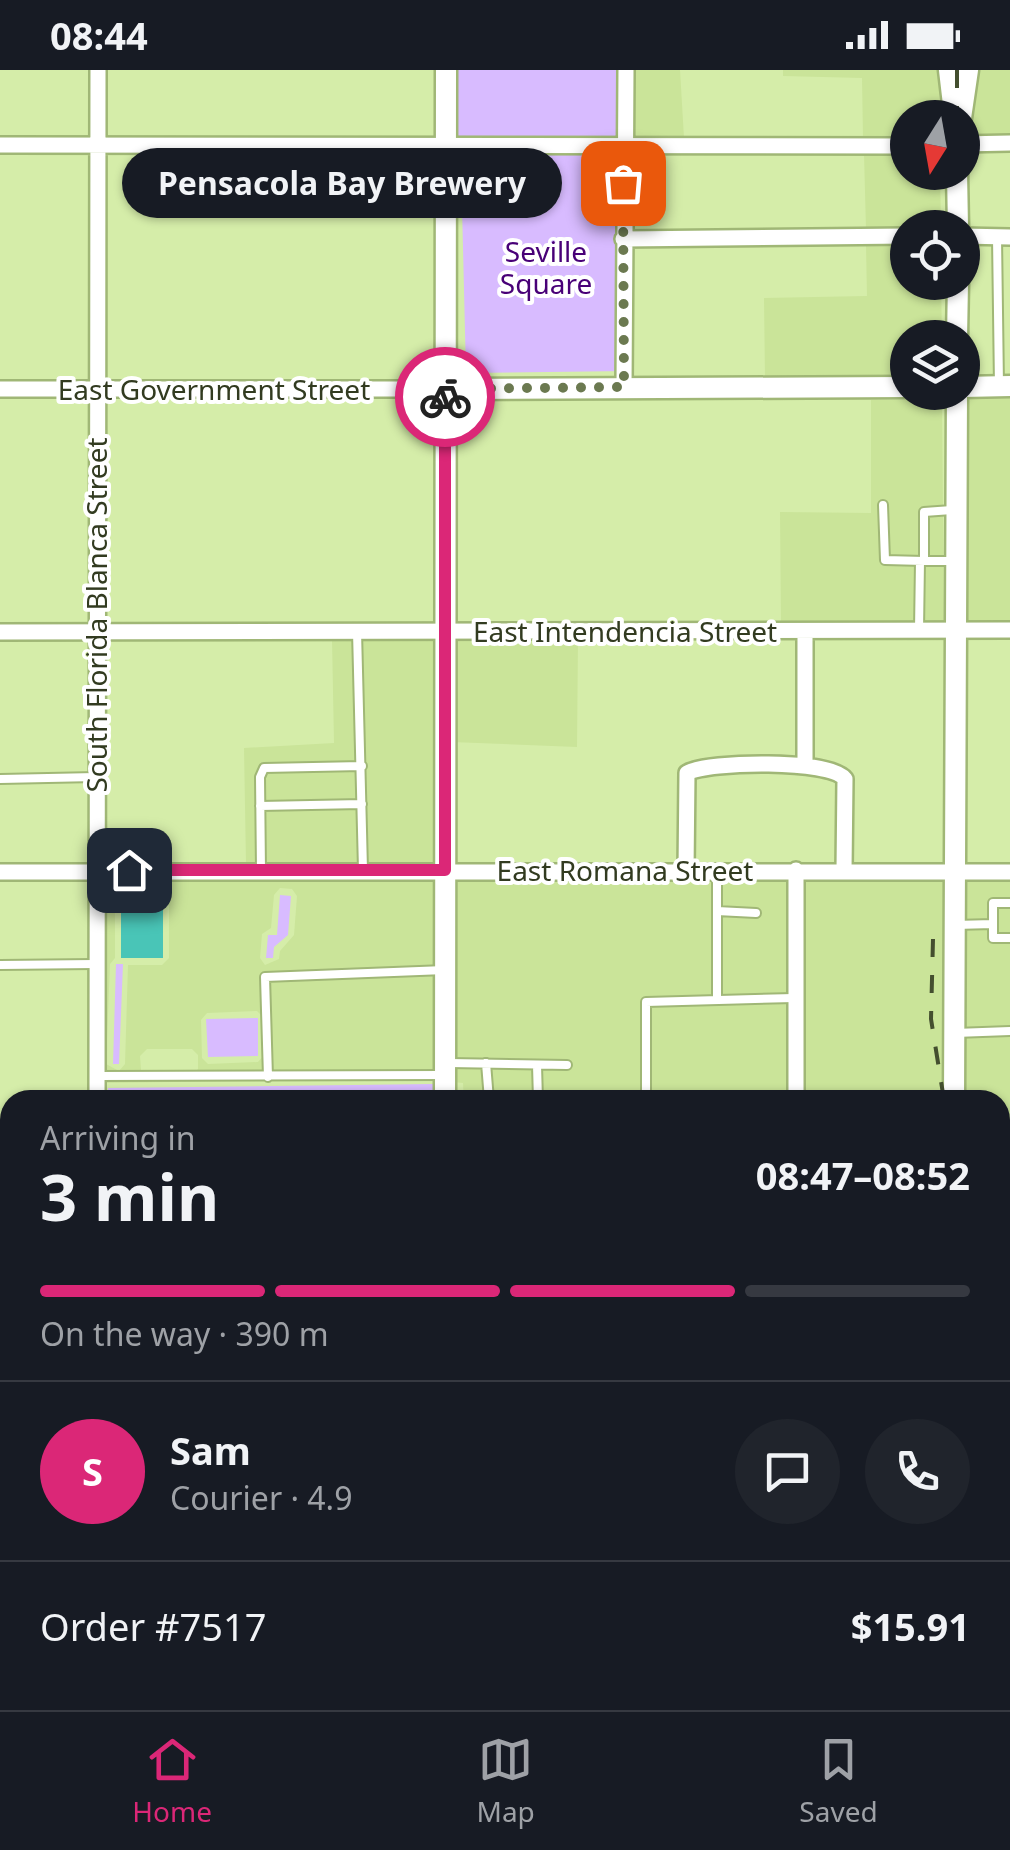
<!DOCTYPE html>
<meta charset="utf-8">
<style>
:root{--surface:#171b24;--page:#20242c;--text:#f1f3f6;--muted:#9ea1a6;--line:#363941;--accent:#db2777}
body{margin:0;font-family:"Noto Sans",sans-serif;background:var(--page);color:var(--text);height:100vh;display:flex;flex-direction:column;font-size:38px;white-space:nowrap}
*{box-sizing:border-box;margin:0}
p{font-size:32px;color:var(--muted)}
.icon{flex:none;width:55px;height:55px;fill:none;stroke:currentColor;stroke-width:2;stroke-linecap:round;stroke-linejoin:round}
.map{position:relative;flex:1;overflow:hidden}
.panel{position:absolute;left:0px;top:1020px;width:1010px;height:620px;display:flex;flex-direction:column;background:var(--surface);border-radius:30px 30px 0 0;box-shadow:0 2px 8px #0004}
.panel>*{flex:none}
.needle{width:65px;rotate:191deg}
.controls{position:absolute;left:890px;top:30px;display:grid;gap:20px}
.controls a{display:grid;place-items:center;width:90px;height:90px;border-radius:50%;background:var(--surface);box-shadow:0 2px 8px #0004;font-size:50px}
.pin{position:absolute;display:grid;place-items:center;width:85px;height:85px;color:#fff;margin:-42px;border-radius:20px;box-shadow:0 5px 15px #0006}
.courier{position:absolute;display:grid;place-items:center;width:100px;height:100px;margin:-50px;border:8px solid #db2777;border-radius:50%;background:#fff;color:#222;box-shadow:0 2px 12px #0007}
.bubble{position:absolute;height:70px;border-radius:35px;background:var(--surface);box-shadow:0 2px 8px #0004;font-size:32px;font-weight:700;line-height:70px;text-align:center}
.headline em{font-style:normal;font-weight:700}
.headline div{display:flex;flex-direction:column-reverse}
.headline{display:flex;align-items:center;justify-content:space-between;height:170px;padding:0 40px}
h1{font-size:65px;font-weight:700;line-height:75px}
.bar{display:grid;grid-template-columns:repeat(4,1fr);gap:15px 10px;align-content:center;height:120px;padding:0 40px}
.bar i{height:12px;border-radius:8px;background:var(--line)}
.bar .selected{background:var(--accent)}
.bar p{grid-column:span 4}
.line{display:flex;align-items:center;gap:25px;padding:0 40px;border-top:2px solid var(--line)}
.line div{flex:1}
.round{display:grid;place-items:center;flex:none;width:105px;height:105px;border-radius:52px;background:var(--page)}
.status{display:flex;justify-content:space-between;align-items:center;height:70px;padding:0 50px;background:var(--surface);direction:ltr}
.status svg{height:28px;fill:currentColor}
.menu{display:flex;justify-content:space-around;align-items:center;height:140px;border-top:2px solid var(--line);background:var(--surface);font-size:28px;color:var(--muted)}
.menu a{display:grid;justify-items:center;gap:5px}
.menu .selected{color:var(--accent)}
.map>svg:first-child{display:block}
.built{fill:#cae499;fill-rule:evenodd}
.green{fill:#d8bbff}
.water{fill:#49c5b7}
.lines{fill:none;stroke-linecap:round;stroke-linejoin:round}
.lane-casing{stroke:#a0b776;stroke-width:12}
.street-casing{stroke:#a0b776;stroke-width:20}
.secondary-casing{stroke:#a0b776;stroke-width:25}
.primary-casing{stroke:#a0b776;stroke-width:28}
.highway-casing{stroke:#a0b776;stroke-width:32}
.lane{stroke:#fff;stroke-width:8}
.street{stroke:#fff;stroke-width:15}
.secondary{stroke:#fff;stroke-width:20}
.primary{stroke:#fff;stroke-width:22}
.highway{stroke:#fff;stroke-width:28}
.rail{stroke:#444f2f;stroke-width:4;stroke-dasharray:18 18;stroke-linecap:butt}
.highway-bridge-casing{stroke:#a0b776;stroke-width:32;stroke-linecap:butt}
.highway-bridge{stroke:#fff;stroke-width:28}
.done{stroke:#6b7950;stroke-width:10;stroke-dasharray:0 18}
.route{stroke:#db2777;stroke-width:12}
.labels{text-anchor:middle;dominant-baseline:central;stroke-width:8;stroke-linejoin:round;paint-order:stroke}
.park-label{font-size:28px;fill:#480077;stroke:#fff}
.street-label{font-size:28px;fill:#323b20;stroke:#fff}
</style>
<div class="status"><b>08:44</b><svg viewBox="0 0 49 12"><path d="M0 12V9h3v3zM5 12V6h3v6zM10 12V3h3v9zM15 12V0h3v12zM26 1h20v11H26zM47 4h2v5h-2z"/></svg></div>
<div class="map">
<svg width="1010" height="1640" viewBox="0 0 1010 1640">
<rect width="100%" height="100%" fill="#d5eda9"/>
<!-- built -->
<path class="built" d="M633 0H680L684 68H632Z
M783 0H939L940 47 908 48 907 68H863L862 8 783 6Z
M975 0H1010V65L967 66Z
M907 83 908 102 940 103 941 157 866 159 864 84Z
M907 174 908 212 941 213 942 267 908 268 907 309H765L764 228 867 226 866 175Z
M1010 324V552H965V325Z
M871 330H942L944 552 781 553 780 442 871 443Z
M332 569H438V793H246L244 678 334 673Z
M452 569H578L577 677 452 672Z
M438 808V1012L433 1008 104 1013 103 809ZM280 818 292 819 297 826 294 865 280 881 279 889 265 895 260 888 262 864 271 858 274 825ZM122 829H164L169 836V888L162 895H128L125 994 119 1001 106 994 110 894 115 888V836ZM257 941 263 947 264 985 258 992 208 994 202 988 201 950 207 943ZM147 979H192L198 985V999L192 1006H146L141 1000 140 986Z
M789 808 790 1030H464L463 1013 452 1012V809Z
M802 808 945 811 943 1030H803Z
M1010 810V1120H1000V1030H962L964 811Z
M1000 1207H1010V1452L1000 1453Z
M1010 1482V1640H962V1630H1000V1483Z
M10 1545V1630H365L381 1640H0V1550Z
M595 1630H939V1640H586Z"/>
<!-- green -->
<path class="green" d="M453 0H619L618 68 453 69Z
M467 83H616L629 95 628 301 466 303 461 94Z
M280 825 291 826 288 865 274 877 273 888H266L268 865H277Z
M116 894H123L119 994H113Z
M258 948V986L208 987 206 949Z
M433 1014V1030H108V1018Z
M10 1220V1296H0V1220Z
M0 1312H10V1458H0Z"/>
<!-- water -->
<path class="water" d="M121 836H163V888H121Z"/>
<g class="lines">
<!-- lane casing -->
<g class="lane-casing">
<path id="lane" d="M997 167 999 316
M883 435 885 490 924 491
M952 440 924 442V491H953
M919 560 920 491
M357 561 363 800
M0 709 96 707
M260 736 362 734
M261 801 260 707 264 698 362 696
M1010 833H993V868H1010
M717 841 756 843
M955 855 993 854
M0 895 95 894
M717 930V801
M955 963 1010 961
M449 993 567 995
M486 993 489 1030
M537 995 538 1030
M97 1006 445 1005
M268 1007 265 907 445 900
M646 1030V932L794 928
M1000 1309H1010
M510 1630V1640
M779 1630V1640
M911 1630V1640
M875 1640V1630"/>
</g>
<!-- street casing -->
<g class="street-casing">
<path id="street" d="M962 74 1010 73
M0 75 908 76
M962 166 1010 167
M623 169 908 166
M624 317 626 0
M0 319H445
M805 561V694
M0 562 1010 560
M796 800V1030
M686 801 687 703C709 691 830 689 845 709L844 800
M0 802H1010
M97 1030 98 0
M0 1097H10
M0 1213 10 1212
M0 1304H10"/>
</g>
<!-- secondary casing -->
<g class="secondary-casing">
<path id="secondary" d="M949 0 954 43
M961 48 968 0
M957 102 958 158
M957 268 958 212
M962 317 1010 316
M445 319 908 317
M445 1030 446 0
M954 1030 957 322
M953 1630V1640
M431 1640 432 1630"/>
</g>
<!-- primary casing -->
<g class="primary-casing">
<path id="primary" d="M1000 1147 1010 1144
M1000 1187H1010
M1000 1465H1010
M0 1466H10
M0 1491H10
M466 1640V1630"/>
</g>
<!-- highway casing -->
<g class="highway-casing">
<path id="highway" d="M0 1517 10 1518
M0 1542 10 1537
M400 1630 414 1640"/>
</g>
<!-- lane -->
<use href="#lane" class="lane"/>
<!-- street -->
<use href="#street" class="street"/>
<!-- secondary -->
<use href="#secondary" class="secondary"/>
<!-- primary -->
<use href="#primary" class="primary"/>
<!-- highway -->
<use href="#highway" class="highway"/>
<!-- rail -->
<path class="rail" d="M957 0V48
M933 869 931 949 944 1030"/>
<!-- highway-bridge casing -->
<g class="highway-bridge-casing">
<path id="highway-bridge" d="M555 1640 561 1630"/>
</g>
<!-- highway-bridge -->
<use href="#highway-bridge" class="highway-bridge"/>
</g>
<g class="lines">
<!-- done -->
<path class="done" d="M445 327V319L624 317 623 113"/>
<!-- route -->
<path class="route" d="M129 800H445V327"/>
</g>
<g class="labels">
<!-- park labels -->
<g class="park-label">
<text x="546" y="181">Seville<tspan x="546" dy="32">Square</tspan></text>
</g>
<!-- street labels -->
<g class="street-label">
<text x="214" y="319">East Government Street</text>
<text transform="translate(96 545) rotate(-90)">South Florida Blanca Street</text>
<text x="625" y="561">East Intendencia Street</text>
<text x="625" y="800">East Romana Street</text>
</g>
</g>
</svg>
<div class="controls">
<a><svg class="needle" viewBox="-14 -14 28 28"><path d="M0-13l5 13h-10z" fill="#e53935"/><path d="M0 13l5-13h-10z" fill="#9ea1a6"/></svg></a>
<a><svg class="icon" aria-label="locate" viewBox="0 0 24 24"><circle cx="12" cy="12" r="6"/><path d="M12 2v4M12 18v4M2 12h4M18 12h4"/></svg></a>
<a><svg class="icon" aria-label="layers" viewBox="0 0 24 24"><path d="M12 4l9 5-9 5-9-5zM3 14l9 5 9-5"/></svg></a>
</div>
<div class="pin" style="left:623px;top:113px;background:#ea580c"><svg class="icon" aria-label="bag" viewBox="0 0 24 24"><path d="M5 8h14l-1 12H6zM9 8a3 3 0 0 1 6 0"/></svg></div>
<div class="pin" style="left:129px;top:800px;background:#1f2937"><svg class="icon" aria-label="home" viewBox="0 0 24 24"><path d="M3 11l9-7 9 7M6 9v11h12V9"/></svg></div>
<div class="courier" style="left:445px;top:327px"><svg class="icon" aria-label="bike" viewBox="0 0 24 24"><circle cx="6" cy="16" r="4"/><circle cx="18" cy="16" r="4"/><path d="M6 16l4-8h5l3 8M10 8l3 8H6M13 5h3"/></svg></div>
<div class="bubble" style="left:122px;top:78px;width:440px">Pensacola Bay Brewery</div>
<section class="panel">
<div class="headline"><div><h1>3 min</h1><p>Arriving in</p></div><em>08:47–08:52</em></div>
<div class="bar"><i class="selected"></i><i class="selected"></i><i class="selected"></i><i></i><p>On the way · 390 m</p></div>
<div class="line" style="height:180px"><b class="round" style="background:var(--accent);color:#fff">S</b><div><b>Sam</b><p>Courier · 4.9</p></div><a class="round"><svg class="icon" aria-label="chat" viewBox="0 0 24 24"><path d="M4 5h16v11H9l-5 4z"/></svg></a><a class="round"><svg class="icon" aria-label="phone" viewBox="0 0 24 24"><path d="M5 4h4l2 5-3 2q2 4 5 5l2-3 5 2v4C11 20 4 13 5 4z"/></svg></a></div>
<div class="line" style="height:130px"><div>Order #7517</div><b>$15.91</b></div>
</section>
</div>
<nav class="menu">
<a class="selected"><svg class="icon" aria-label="home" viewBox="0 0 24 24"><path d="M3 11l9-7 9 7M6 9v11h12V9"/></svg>Home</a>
<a><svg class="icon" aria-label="map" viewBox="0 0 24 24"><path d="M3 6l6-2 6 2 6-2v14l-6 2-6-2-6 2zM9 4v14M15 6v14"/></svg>Map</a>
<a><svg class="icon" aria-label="saved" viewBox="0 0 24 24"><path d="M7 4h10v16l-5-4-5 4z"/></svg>Saved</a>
</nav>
